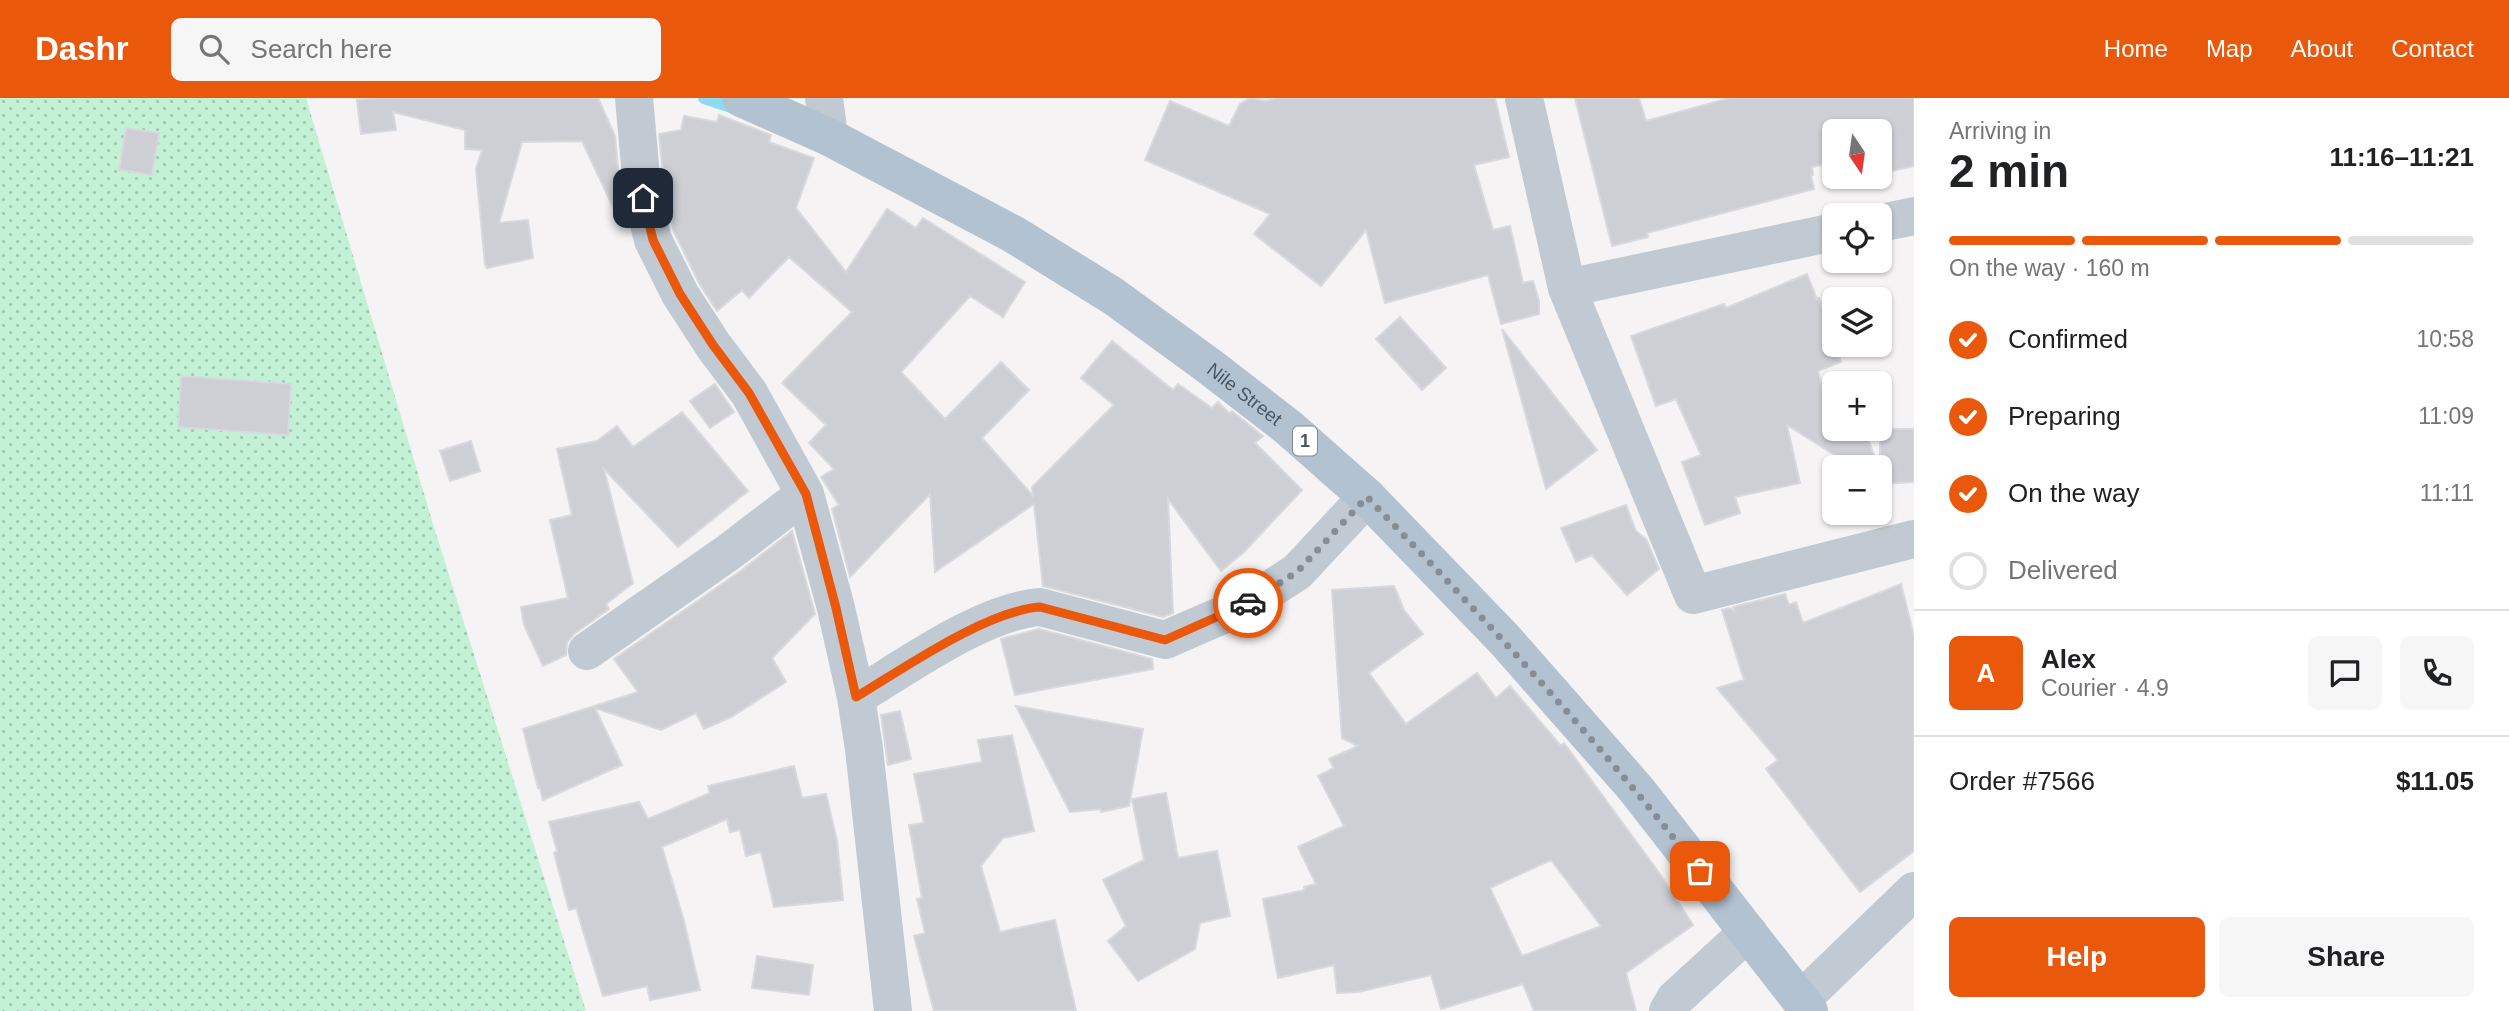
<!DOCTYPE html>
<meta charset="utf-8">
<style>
:root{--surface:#fff;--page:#f6f6f6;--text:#202124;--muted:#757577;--line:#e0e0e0;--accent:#ea580c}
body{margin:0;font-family:Arial,sans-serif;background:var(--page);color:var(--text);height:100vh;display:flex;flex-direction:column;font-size:26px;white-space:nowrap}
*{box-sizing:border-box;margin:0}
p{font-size:23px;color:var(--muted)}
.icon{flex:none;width:38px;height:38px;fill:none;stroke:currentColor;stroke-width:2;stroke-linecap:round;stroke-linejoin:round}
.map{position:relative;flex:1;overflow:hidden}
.panel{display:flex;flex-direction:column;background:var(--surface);width:595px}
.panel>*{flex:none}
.needle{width:46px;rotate:167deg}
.controls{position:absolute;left:1822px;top:21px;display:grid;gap:14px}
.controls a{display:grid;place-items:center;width:70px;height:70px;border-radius:10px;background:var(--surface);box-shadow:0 2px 5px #0004;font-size:35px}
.pin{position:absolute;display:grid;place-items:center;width:60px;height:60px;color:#fff;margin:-30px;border-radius:14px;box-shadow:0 4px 10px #0006}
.courier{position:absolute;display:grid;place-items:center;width:70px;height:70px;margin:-35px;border:5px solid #ea580c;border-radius:50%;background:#fff;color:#222;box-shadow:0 2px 9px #0007}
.overview em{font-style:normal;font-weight:800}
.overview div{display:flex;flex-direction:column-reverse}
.overview{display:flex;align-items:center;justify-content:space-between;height:119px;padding:0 35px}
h1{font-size:46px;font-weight:800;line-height:52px}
.bar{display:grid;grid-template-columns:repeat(4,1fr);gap:10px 7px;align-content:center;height:84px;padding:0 35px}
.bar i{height:9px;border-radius:5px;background:var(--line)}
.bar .active{background:var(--accent)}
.bar p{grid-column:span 4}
.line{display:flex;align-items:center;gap:18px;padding:0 35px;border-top:2px solid var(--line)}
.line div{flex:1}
.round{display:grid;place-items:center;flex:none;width:74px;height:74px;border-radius:10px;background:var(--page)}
ol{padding:0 35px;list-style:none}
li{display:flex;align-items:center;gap:21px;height:77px}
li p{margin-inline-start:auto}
li .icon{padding:7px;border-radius:50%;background:var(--accent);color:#fff;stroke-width:4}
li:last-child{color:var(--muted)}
li i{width:38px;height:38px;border:4px solid var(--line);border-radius:50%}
.primary-button{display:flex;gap:14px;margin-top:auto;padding:14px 35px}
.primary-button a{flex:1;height:80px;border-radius:10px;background:var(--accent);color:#fff;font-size:28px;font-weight:800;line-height:80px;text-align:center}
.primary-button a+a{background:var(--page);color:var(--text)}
header{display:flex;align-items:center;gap:42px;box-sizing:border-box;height:98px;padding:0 35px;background:var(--accent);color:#fff}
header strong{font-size:33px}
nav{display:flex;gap:38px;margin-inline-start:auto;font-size:24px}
.search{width:490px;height:63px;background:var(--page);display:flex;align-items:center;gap:18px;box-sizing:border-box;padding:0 24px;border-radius:10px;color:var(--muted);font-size:26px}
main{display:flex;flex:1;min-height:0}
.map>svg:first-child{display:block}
.grass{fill:url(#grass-dots)}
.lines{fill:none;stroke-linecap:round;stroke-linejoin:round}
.stream{stroke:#90daee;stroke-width:12}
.building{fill:#cdcfd5;stroke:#d7d9de;stroke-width:2;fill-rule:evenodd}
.minor{stroke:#c1cad2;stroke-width:38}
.primary{stroke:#b3c2d1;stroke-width:38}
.done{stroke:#868d94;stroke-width:7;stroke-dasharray:0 12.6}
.route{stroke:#ea580c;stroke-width:9}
.labels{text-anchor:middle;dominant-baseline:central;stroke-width:5;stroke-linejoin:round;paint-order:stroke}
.shield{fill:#fff;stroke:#808990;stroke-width:2}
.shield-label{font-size:18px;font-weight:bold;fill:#4a5661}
.street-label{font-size:19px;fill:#4a5661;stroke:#fff}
</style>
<header>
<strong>Dashr</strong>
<div class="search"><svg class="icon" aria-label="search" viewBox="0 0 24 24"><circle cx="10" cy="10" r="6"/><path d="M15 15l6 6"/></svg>Search here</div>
<nav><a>Home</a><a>Map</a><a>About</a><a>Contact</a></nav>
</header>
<main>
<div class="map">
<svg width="1914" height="913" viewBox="0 0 1914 913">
<defs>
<pattern id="grass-dots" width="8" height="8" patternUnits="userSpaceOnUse" patternTransform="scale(1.75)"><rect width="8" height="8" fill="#c3f1d5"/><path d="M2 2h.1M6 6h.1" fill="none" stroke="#a0c6b0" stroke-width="1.8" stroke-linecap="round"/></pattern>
</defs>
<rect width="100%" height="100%" fill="#f5f3f3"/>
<!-- grass -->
<path class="grass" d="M0 0H306L433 426 586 913H0Z"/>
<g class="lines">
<!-- stream -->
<path class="stream" d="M704 0 737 11"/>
</g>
<!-- building -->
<path class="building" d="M378 0H598L615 38 621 103 626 125 621 126 582 43 522 44 499 125 528 122 533 160 487 170 485 166 476 71 482 52 465 51V32L393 14 396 32 361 36 357 2Z
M1250 0 1266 3 1279 0H1495L1509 59 1474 67 1493 132 1510 128 1523 185 1533 183 1539 203V216L1501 226 1488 177 1385 205 1366 132 1321 188 1254 136 1270 116 1145 62 1170 3 1229 28 1240 6Z
M1575 0H1639L1646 23 1730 0H1914V68L1887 74 1883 53 1880 54V33H1834V64L1812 69 1813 77H1811L1814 91 1647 135 1648 139 1612 148Z
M719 17 771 37 769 44 814 60 796 110 846 174 887 111 916 130 923 120 1025 184 1003 219 970 198 901 274 945 321 1001 264 1029 292 982 340 1033 398 1032 389 1114 307 1081 280 1112 243 1173 292 1178 286 1212 310 1218 304 1229 315 1232 313 1263 338 1255 345 1302 392 1244 454 1221 473 1168 401 1173 515 1163 519 1043 488 1034 406 935 474 930 396 850 479 832 411 839 407 821 379 834 371 809 345 826 327 782 285 852 214 789 159 749 200 742 192 717 213 699 185 674 134 665 97 659 36 681 32 684 18 717 24Z
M126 30 159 35 152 77 119 72Z
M1807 176 1817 201 1819 200 1841 264 1818 273 1831 331H1865L1878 369 1846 364 1787 327 1800 385 1735 399 1740 415 1705 427 1682 364 1701 357 1676 301 1656 308 1631 238 1724 206 1726 210Z
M1400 219 1446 270 1422 292 1376 241Z
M1502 231 1597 352 1546 391Z
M181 278 291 286 288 337 178 329Z
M715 286 734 314 710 330 690 303Z
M682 314 748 393 678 449 604 371 633 485 606 506 609 511 574 536 567 544 566 557 543 568 524 527 521 509 568 500 550 422 572 417 557 351 597 343 617 328 633 349Z
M1880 331H1914V384L1880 386Z
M471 343 480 373 450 383 440 353Z
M1626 407 1636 433 1646 441 1659 471 1627 497 1592 457 1576 464 1561 430Z
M792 433 815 516 772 560 786 584 731 619 704 631 696 615 661 632 595 610 622 667 543 702 540 690H538L523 631 638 594 614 561 742 472Z
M1901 486 1914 538V753L1860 794 1766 671 1778 662 1717 590 1744 582 1722 512 1730 510 1735 514 1733 509 1785 496 1789 507 1796 504 1803 525Z
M1394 488 1404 512 1423 536 1369 575 1406 626 1477 575 1496 600 1510 588 1561 648 1564 645 1660 776 1693 827 1626 875 1636 913H1534L1523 886 1441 911 1431 877 1358 894 1337 895 1334 867 1278 880 1263 801 1305 792 1304 789 1316 786 1298 749 1344 728 1318 678 1334 670 1329 661 1358 648 1342 640 1332 492ZM1551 762 1601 828 1522 858 1490 790Z
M1039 531 1152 561 1153 571 1015 597 1001 541Z
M1016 608 1143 631 1129 708 1101 714V711L1070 714Z
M900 613 911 661 888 667 881 617Z
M1012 637 1034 733 1003 740 981 768 1000 834 1055 822 1076 913H934L914 838 925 835 917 801 922 800 909 727 924 725 914 676 982 664 978 642Z
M794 668 802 700 826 696 837 743 843 802 774 809 761 754 746 758 740 732 730 734 727 721 662 749 684 823 700 892 650 902 647 888 603 898 576 810 569 812 554 755 557 753 549 724 639 704 648 721 710 695 708 688Z
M1166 695 1178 760 1217 753 1230 818 1200 825 1195 851 1138 883 1108 843 1126 828 1103 782 1144 762 1132 701Z
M757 858 813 867 809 897 752 890Z"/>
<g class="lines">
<!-- minor -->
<path class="minor" d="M634 0 643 101 653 142 680 196 713 247 749 295 805 396 836 510 856 599 864 651 893 913
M824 0 829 39
M1524 0 1567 190 1693 497 1914 441
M1880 125 1914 118
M1567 190 1834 134
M587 553 729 454 805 396
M856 599C906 569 983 513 1040 509L1165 542 1246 507 1297 474 1367 399
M1801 902 1914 793
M1668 913 1675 901 1748 834"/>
<!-- primary -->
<path class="primary" id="s1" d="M741 0 829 39 1013 136 1113 198 1209 268 1289 330 1367 399 1504 541 1636 691 1809 913"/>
</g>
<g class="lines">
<!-- done -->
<path class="done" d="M1248 505 1297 474 1367 399C1483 519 1597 641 1700 773"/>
<!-- route -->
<path class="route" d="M643 100 653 142 680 196 713 247 749 295 806 396 836 510 856 599C904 570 986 513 1040 509L1165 542 1248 505"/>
</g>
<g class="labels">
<!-- shield labels -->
<rect class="shield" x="1293" y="328.5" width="24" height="29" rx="5"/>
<g class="shield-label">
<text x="1305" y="343">1</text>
</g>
<!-- street labels -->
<g class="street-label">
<text stroke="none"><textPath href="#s1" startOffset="586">Nile Street</textPath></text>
</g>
</g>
</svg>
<div class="controls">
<a><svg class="needle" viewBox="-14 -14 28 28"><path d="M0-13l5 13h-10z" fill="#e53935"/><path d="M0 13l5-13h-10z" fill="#757577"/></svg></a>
<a><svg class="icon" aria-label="locate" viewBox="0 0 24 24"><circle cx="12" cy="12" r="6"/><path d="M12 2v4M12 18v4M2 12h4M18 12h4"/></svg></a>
<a><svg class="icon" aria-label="layers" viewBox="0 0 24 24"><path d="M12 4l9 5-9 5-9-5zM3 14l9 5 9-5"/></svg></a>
<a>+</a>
<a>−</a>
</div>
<div class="pin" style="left:1700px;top:773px;background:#ea580c"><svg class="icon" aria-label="bag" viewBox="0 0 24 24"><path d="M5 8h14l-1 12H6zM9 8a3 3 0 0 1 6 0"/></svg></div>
<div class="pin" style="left:643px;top:100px;background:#1f2937"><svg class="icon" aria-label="home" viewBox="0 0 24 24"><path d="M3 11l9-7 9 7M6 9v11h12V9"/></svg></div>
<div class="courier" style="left:1248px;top:505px"><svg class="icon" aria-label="car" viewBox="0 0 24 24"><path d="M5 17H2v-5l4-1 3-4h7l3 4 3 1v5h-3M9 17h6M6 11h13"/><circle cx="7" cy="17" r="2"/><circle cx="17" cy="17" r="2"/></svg></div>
</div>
<section class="panel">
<div class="overview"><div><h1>2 min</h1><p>Arriving in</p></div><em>11:16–11:21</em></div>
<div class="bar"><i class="active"></i><i class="active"></i><i class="active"></i><i></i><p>On the way · 160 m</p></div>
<ol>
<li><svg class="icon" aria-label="check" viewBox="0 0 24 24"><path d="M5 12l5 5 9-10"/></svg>Confirmed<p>10:58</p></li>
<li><svg class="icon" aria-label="check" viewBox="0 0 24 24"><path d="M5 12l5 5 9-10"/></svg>Preparing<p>11:09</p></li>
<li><svg class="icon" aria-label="check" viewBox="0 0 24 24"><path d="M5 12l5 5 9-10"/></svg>On the way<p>11:11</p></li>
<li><i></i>Delivered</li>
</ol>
<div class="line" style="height:126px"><b class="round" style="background:var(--accent);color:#fff">A</b><div><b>Alex</b><p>Courier · 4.9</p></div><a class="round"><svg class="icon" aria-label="chat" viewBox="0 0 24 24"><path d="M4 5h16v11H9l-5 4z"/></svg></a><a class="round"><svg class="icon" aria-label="phone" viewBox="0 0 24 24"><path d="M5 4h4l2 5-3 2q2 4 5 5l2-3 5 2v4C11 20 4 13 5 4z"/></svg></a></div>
<div class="line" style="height:91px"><div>Order #7566</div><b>$11.05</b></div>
<div class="primary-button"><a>Help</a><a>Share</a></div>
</section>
</main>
